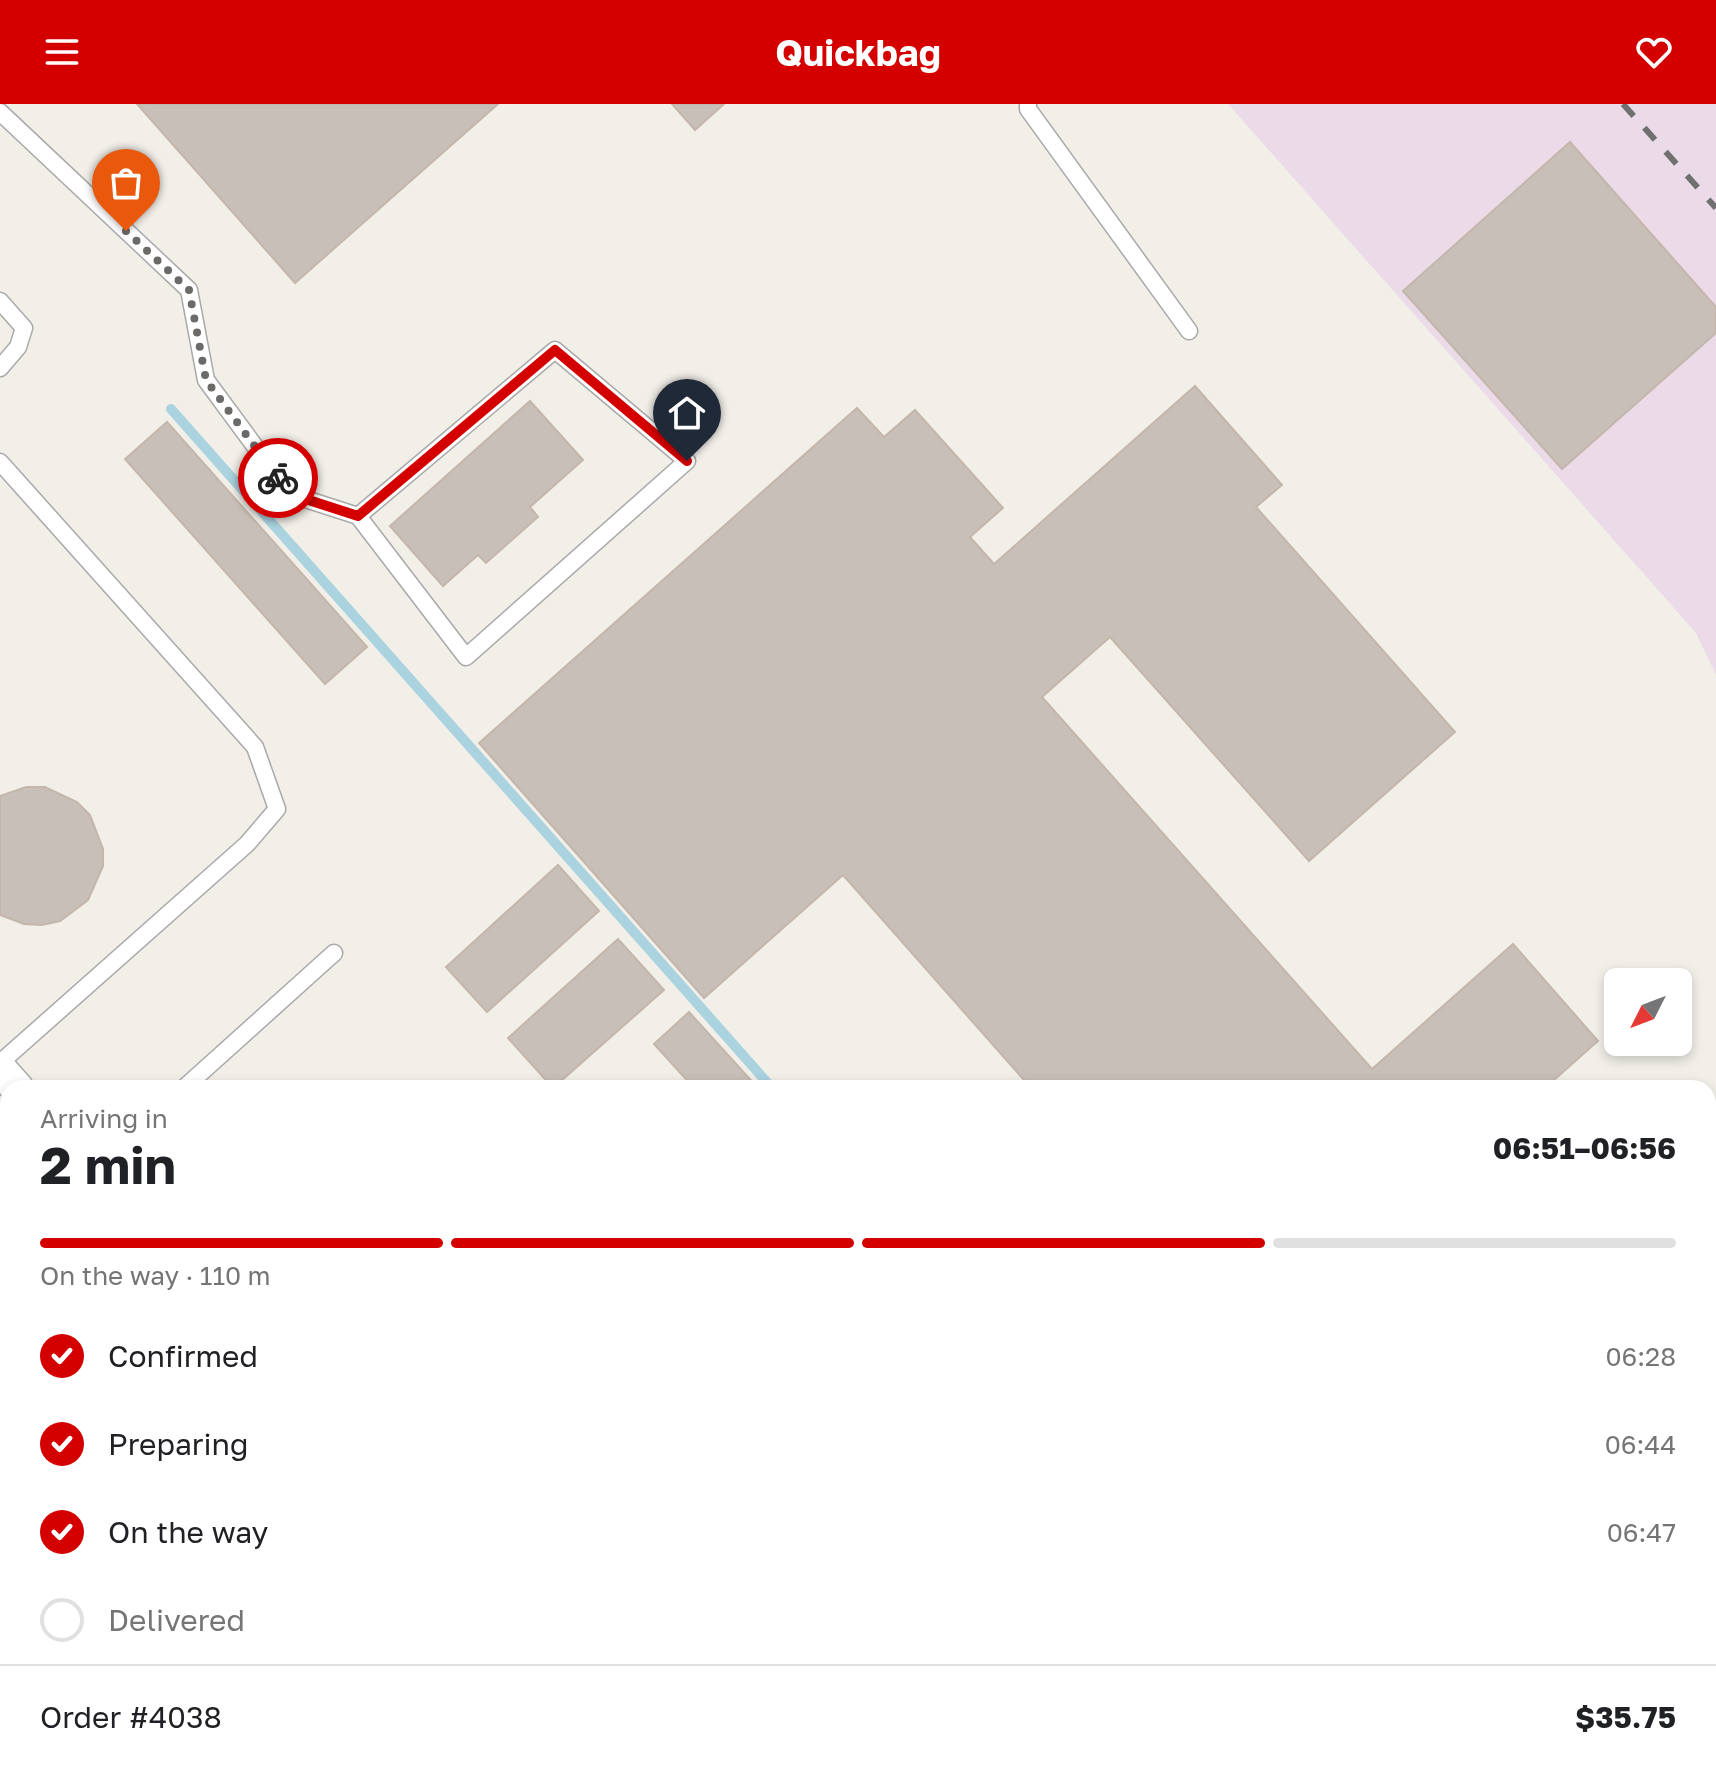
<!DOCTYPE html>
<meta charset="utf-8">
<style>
:root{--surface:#fff;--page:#f2f2f2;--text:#202124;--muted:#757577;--line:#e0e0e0;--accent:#d40000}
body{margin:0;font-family:"Golos Text",sans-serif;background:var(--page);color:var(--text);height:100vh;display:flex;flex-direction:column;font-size:30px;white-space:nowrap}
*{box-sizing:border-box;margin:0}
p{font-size:26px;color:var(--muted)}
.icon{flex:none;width:44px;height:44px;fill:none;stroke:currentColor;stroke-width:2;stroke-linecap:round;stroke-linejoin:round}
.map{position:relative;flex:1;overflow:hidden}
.side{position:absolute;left:0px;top:976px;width:1716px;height:704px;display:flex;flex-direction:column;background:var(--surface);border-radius:24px 24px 0 0;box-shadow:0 4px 12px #0003}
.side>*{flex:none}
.needle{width:52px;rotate:228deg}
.buttons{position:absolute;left:1604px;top:864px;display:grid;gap:16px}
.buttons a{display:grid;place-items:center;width:88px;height:88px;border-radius:12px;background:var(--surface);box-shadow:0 4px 12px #0003;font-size:40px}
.pin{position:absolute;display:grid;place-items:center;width:68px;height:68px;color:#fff;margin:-82px -34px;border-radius:50% 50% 50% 0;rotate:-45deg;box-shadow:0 0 8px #0007}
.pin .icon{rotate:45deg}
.courier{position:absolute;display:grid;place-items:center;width:80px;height:80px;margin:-40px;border:6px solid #d40000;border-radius:50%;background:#fff;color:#222;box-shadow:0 2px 10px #0007}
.headline em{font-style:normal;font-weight:700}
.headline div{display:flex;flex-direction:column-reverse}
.headline{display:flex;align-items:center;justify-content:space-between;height:136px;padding:0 40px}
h1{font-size:52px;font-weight:700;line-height:60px}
.bar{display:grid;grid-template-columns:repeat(4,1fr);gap:12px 8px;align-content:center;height:96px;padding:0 40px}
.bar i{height:10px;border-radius:6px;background:var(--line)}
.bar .selected{background:var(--accent)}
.bar p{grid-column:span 4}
.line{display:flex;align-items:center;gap:20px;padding:0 40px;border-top:2px solid var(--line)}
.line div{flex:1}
ol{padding:0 40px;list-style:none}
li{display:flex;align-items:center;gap:24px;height:88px}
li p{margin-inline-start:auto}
li .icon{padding:8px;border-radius:50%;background:var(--accent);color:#fff;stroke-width:4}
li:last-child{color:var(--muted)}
li i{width:44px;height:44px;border:4px solid var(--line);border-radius:50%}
header{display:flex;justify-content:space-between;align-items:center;height:104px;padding:0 40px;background:var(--accent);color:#fff;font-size:36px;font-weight:700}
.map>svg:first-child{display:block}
.industrial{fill:#ebdbe8}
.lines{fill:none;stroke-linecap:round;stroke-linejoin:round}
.stream{stroke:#aad3df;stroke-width:10}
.building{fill:#c7bfb8;stroke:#c4b6ab;stroke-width:2}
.service-casing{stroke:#a9a9a9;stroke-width:19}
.minor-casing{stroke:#a9a9a9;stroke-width:35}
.service{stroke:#fff;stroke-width:16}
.minor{stroke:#fff;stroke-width:32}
.rail{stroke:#707070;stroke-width:6;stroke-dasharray:16 16;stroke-linecap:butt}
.done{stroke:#6b6a68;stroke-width:8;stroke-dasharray:0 14.4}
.route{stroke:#d40000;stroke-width:10}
</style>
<header><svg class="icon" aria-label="menu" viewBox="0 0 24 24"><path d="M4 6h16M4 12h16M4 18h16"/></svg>Quickbag<svg class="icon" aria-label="heart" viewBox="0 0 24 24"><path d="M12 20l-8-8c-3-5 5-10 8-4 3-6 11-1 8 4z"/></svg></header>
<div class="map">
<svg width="1716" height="1680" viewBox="0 0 1716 1680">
<rect width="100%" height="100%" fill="#f2efe9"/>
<!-- industrial -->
<path class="industrial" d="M1228 0H1716V571L1696 529Z"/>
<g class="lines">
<!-- stream -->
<path class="stream" d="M171 305 772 984
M1716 1221 1713 1234 1716 1258"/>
</g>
<!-- building -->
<path class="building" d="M137 0H498L295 179Z
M672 0H724L695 26Z
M1570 38 1716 203V229L1562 365 1403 187Z
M1195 282 1282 381 1256 403 1455 628 1309 757 1110 533 1042 593 1372 965 1513 840 1598 937 1545 984H1031L843 771 704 894 479 639 857 304 884 333 915 306 1003 404 970 433 994 460Z
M530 297 583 356 530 403 538 413 486 459 478 451 443 482 390 422Z
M167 318 367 543 325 580 125 355Z
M26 683H45L77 698 90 711 103 745V762L88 796 60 817 42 821 24 820 0 811V692Z
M558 761 599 807 487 908 446 863Z
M618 835 664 886 553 984 508 934Z
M689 908 758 984H694L654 940Z
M724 1672H850L857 1680H742L737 1675 731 1680Z
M1290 1672H1373L1380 1680H1297Z"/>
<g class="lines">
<!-- service casing -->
<g class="service-casing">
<path id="service" d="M1028 0V5L1189 227
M0 8 189 186 206 276 290 390 358 412 555 246 687 357 466 553 358 412
M0 197 24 224 18 243 0 264
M0 358 255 643 277 705 247 740 0 959
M184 984 334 849
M0 1018 8 1027
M0 1172 8 1162"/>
</g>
<!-- minor casing -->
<g class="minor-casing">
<path id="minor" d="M0 965 17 984
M631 1672 638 1680"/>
</g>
<!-- service -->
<use href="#service" class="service"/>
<!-- minor -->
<use href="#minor" class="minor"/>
<!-- rail -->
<path class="rail" d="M1623 0 1716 104
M1708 1513 1716 1470
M1677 1680 1679 1672"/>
</g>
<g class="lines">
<!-- done -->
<path class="done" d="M126 127 189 186 206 276 278 374"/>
<!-- route -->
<path class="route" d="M278 374 290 390 358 412 555 246 687 357"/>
</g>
</svg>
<div class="buttons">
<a><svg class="needle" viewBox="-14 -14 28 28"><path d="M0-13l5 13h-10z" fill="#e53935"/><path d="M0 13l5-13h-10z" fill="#757577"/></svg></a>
</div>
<div class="pin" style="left:126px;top:127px;background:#ea580c"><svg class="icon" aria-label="bag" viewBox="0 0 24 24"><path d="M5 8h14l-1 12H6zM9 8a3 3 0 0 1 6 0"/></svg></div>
<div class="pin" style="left:687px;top:357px;background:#1f2937"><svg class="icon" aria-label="home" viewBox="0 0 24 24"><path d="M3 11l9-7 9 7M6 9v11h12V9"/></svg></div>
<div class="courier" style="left:278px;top:374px"><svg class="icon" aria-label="bike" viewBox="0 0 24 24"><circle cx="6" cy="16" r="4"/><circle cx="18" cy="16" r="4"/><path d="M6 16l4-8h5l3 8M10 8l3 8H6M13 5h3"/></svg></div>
<section class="side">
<div class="headline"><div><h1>2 min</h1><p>Arriving in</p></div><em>06:51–06:56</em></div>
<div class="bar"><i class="selected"></i><i class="selected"></i><i class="selected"></i><i></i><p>On the way · 110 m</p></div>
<ol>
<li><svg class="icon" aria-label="check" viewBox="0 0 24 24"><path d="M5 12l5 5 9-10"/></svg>Confirmed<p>06:28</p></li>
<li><svg class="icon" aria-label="check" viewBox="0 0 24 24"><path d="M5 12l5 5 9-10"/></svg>Preparing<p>06:44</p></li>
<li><svg class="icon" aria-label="check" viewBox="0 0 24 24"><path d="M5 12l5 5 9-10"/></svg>On the way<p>06:47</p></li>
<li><i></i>Delivered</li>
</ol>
<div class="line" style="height:104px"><div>Order #4038</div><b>$35.75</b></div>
</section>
</div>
